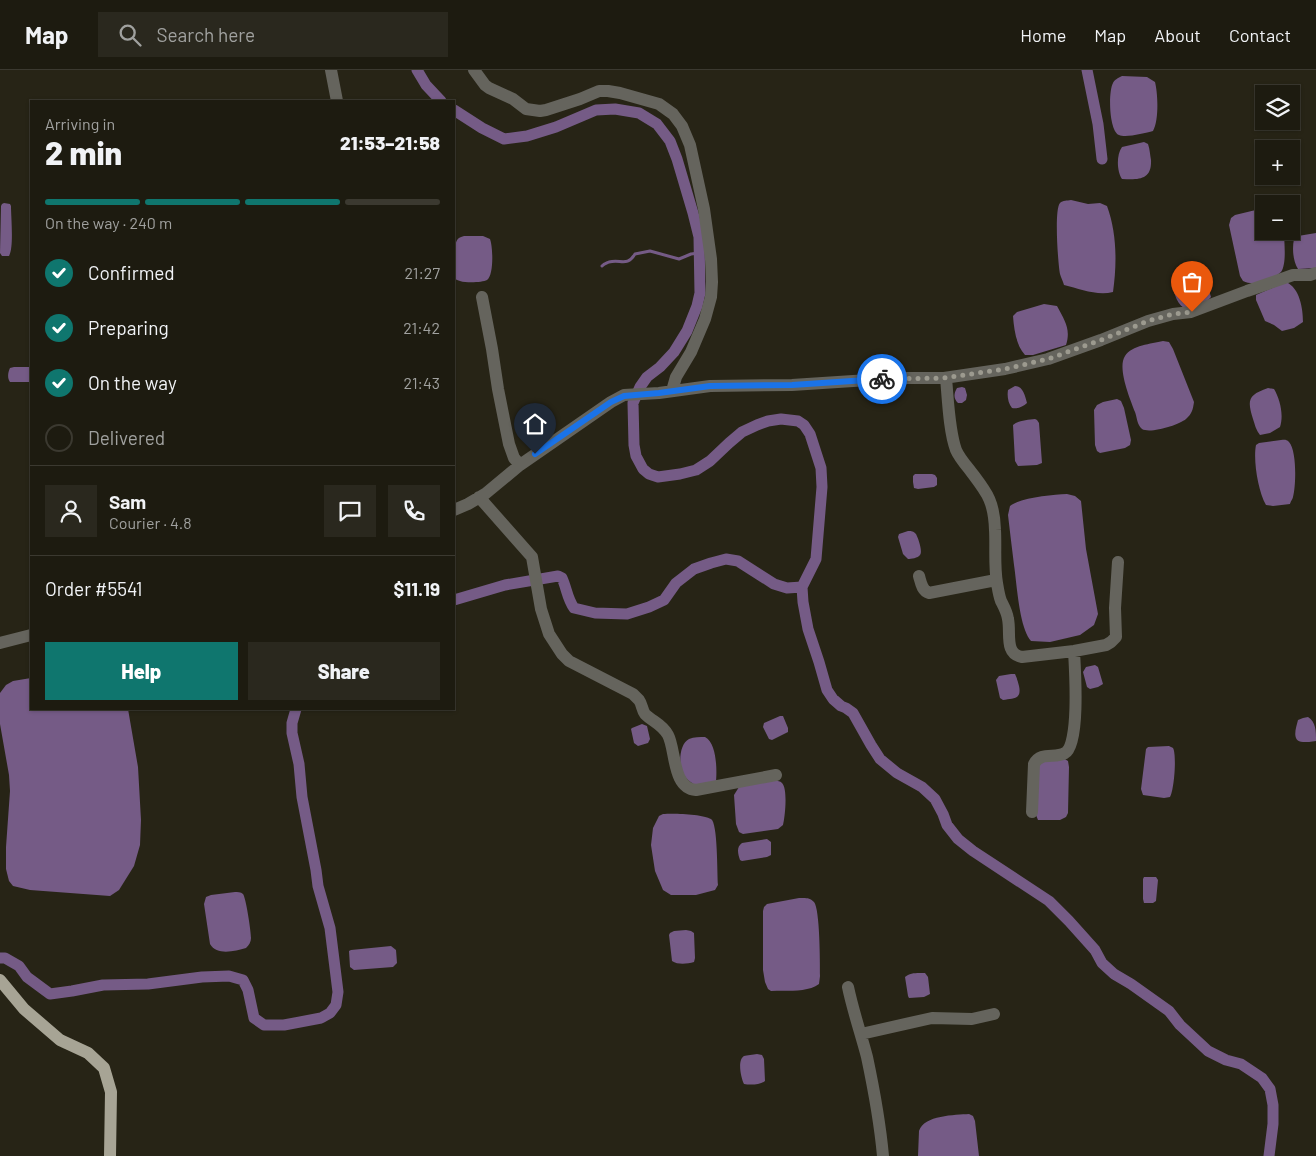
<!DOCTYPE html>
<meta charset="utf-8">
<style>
:root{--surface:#1d1b10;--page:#2a281e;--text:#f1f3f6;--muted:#a0a19f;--line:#3b3930;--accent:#0f766e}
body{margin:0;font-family:Barlow,sans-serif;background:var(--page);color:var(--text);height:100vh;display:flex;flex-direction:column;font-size:19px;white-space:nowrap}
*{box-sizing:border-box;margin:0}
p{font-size:16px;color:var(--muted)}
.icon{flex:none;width:28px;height:28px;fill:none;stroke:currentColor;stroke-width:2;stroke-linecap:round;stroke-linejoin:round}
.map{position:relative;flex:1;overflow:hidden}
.panel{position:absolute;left:30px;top:30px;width:425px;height:610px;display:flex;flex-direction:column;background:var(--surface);border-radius:0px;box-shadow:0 1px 4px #0004,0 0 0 1px var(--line)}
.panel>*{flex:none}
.tools{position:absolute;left:1255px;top:15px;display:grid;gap:10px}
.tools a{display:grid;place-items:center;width:45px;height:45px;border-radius:0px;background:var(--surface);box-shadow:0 1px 4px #0004,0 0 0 1px var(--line);font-size:25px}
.pin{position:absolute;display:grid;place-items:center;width:42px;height:42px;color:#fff;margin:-51px -21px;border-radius:50% 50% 50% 0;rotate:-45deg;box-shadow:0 0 5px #0007}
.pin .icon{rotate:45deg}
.courier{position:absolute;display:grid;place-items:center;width:50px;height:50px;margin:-25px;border:4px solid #1a73e8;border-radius:50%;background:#fff;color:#222;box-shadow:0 1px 6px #0007}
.headline em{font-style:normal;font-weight:800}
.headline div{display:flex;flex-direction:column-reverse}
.headline{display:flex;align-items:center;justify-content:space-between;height:85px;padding:0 15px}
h1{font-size:32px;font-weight:800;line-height:38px}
.bar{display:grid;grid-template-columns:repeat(4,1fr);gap:8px 5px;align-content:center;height:60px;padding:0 15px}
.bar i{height:6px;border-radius:4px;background:var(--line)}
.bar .on{background:var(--accent)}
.bar p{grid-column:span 4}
.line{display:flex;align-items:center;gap:12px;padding:0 15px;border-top:1px solid var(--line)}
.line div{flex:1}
.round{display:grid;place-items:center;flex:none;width:52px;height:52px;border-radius:0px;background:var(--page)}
ol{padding:0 15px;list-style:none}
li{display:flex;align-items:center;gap:15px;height:55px}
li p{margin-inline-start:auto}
li .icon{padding:5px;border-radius:50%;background:var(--accent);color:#fff;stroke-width:4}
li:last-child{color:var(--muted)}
li i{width:28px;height:28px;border:2px solid var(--line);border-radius:50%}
.button{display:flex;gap:10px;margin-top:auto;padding:10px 15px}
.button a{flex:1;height:58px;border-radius:0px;background:var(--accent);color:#fff;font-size:20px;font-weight:800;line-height:58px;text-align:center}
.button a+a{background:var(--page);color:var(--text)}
header{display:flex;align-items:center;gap:30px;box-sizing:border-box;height:70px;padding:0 25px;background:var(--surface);border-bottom:1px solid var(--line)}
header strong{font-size:24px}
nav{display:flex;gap:28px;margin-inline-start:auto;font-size:18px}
.search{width:350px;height:45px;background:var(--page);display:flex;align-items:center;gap:12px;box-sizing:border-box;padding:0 18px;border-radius:0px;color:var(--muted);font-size:19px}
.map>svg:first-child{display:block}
.water{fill:#755b86}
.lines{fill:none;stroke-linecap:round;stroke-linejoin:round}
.stream{stroke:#755b86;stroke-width:3}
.canal{stroke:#755b86;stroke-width:11}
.minor{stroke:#65645d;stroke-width:12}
.major{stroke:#a7a495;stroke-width:12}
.done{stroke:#9c9a8f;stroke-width:5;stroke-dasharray:0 9}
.route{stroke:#1a73e8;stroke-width:6}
</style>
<header>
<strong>Map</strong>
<div class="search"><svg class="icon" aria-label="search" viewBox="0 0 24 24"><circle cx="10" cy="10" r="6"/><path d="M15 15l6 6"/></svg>Search here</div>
<nav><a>Home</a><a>Map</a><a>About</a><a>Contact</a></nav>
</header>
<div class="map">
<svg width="1316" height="1086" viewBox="0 0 1316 1086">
<rect width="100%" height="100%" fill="#272416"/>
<!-- water -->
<path class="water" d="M1122 6 1147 7 1155 12C1158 24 1159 50 1153 61 1145 63 1126 68 1119 65 1109 61 1108 22 1113 13 1114 10 1118 8 1122 6Z
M1144 72 1148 74C1150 80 1150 85 1151 90 1152 110 1139 110 1122 109 1117 102 1116 85 1122 77Z
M1071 130 1088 134 1100 133 1107 136C1117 163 1117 194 1113 222 1097 226 1080 219 1064 215 1063 211 1061 208 1060 204 1058 194 1054 140 1060 133 1063 130 1067 131 1071 130Z
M4 133 10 134 11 136C11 147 14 178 9 186H2L0 183 1 136 2 134Z
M1264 138V161H1284C1284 171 1287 194 1281 202 1277 206 1271 208 1267 210 1259 213 1251 215 1243 211L1240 206 1229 155 1231 148 1235 145Z
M1316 163V198L1298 199C1293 191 1292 179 1294 169L1298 166Z
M464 166H483L490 169C493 177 494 205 487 210 481 213 456 214 454 207 452 200 454 188 455 180 456 173 455 168 464 166Z
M1193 200H1200L1204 204 1211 227 1206 232 1184 238C1175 232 1174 220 1171 210L1174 205Z
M1286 212C1300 218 1303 239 1303 252L1294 258 1282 261 1274 255 1265 251 1256 230V225Z
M1044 234 1057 236C1065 251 1071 259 1066 275L1033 285H1025C1016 275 1014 259 1013 246L1017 242Z
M1163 271 1169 272 1173 279 1194 332C1193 339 1192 344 1186 349 1179 355 1150 364 1142 359 1137 355 1137 347 1135 342 1130 329 1117 298 1125 286 1132 275 1151 274 1163 271Z
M31 296V312H10C7 308 8 302 10 298L14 297H29Z
M1015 316C1023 316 1025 326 1027 333 1023 337 1017 339 1012 338 1008 333 1007 326 1008 320Z
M962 317 965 318 967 325 966 330 962 333H958C953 328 954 323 957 318Z
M1268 318 1274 319C1280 329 1284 345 1280 357L1270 363 1260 365C1256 360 1255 355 1253 349 1247 330 1248 325 1268 318Z
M1117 329 1121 331 1124 338 1131 370 1130 375 1125 378 1100 383 1097 381 1095 375 1094 340 1097 335 1103 332Z
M1035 349 1037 350 1039 353 1042 393 1037 395 1018 396 1015 391 1013 355C1019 350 1028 350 1035 349Z
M1281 370C1284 370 1286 369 1289 372 1297 381 1296 416 1293 427 1293 428 1290 433 1290 434L1273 436 1266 435C1258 421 1253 390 1256 375L1259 373Z
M915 404H932L935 405 937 408V415L934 417 918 419 914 418 913 412V406Z
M1067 424 1075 426 1081 431 1086 479 1098 544 1094 555 1080 565 1050 572 1031 571C1019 557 1017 515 1014 495 1012 479 1010 462 1008 445L1010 436C1022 427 1052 425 1067 424Z
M908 461C912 461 913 461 916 464 918 468 923 481 920 485 918 488 911 489 908 489L903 484 898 467 899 464Z
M1095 595 1098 597 1103 614 1098 617 1090 619 1087 617 1083 602 1086 597Z
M1011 604H1015C1017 608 1018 612 1019 616 1022 630 1013 628 1003 630L1000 628 996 610 999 606Z
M31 608V639H128L138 697 141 750 140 775 134 796 119 820 110 826 30 820 13 816 9 811 6 799V777L10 721 9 705 0 654V623L6 615 13 611Z
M780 646H783L788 658V662L772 670 769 669 763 657 764 653Z
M1308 647C1316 652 1316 661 1316 671 1311 672 1307 672 1303 672 1291 671 1296 658 1298 650L1303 648Z
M642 654 647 656 650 669 648 673 638 676 634 673 631 659 632 658Z
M705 667C717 673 717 700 716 712L696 716C692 713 686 709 684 705 678 696 679 674 689 669 694 667 700 667 705 667Z
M1169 676C1170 677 1172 677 1173 678 1177 685 1174 721 1170 727L1164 728 1143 725 1141 719 1146 679 1148 677Z
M1063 688 1068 691 1069 697 1068 743 1066 747 1060 750H1038L1036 745 1039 693Z
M770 711C774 711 779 710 782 713 788 719 785 747 783 755L778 759 743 764 739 762 736 754 734 725 739 717Z
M663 744C673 743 703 744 711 749 718 753 717 804 718 815L715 820 696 825H671L663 820 655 801 651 775 653 758 659 746Z
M767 769 771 772V785L767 787 742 791 740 790C738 784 736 777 742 773Z
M1144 807H1156L1158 810 1156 831 1153 833H1144L1143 829V809Z
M235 822C237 822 241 822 243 824 246 828 251 861 251 868 251 872 249 875 246 878 235 881 217 886 210 874L204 834 206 827 211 825Z
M799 828C804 828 810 827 814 832 820 839 820 893 820 906L819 914C807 923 786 920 771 921L768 919 765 912 763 900V841L764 837 767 834Z
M686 860 691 861 694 863 695 888 694 892C687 894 678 895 672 891L669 865 670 863 674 861Z
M391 876 396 880 397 893 393 897 354 900 350 897 349 881 351 880Z
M925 903 928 907 930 924 924 927 909 928 908 926 905 907C910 902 919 903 925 903Z
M757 984 762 985 764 989 765 1011C760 1015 750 1015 744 1014 741 1008 737 990 744 986 747 985 753 985 757 984Z
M969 1044 973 1046 975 1051 979 1086H918L919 1061C924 1045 955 1045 969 1044Z"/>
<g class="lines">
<!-- stream -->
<path class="stream" d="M602 196C604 194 607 193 609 192 621 189 627 197 635 184L650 181 679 189 691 184 699 183"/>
<!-- canal -->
<path class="canal" d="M417 0 426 15 441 31
M1087 0 1098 54 1102 89
M454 40 482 58 504 69 527 66 556 57 596 40 615 39 639 43 657 54 670 71 677 89 693 143 699 167 700 223 697 236 687 261 674 282 660 297 647 307 640 317 633 333 634 375 636 386 643 399 649 404 658 407 680 404 696 400 710 391 729 373 742 362 757 355 768 351 781 349 798 351 804 355 810 364 821 398 822 417 816 489 802 517 803 532 808 559 819 592 827 620 833 629 841 636 846 638 853 643 871 675 880 689 897 703 922 717 935 729 943 744 947 755 958 769 973 781 1049 831 1069 851 1095 880 1102 893 1114 904 1131 914 1169 941 1180 955 1208 981 1226 990 1241 994 1262 1008 1270 1019 1273 1035V1054L1269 1086
M454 530 505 515 558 506 562 508C567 519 567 528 574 538L595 543 627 544 649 537 664 530 676 513 694 499 711 493 726 489 738 491 774 514 787 518 802 517
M0 888H5L19 896 27 907 50 924 72 921 103 915 148 914 202 907 229 906 243 910 248 920 254 948 264 955H284L321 948 330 943 336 935 338 922 330 858 318 816 316 800 302 727 299 694 292 663V653L296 639"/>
<!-- minor -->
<path class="minor" d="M331 0 337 31
M474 0 485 15 489 18 513 29 526 39 540 41 546 40 580 29 599 21H608L620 23 659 34 673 44 682 56 690 75 704 139 711 189 712 212 711 227 705 249 691 282 676 307 672 321
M482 227 492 279 498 319 509 374 514 388 520 395
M946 308C948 329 949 361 956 380 959 387 964 393 969 399 986 422 994 429 995 460 996 477 994 495 997 513 998 519 999 526 1001 531 1004 537 1007 542 1008 549 1011 563 1004 584 1022 587L1074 581 1106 575 1111 572 1116 567 1115 538 1118 492
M479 427 532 487 541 539 549 564 562 584 569 591 633 624C635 626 637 628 639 630 642 634 642 640 645 644 653 652 662 654 668 665 676 680 672 718 696 720L776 705
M454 440 468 434 485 424 520 395 611 332 624 325 659 323 710 316 792 315 899 308H944L1005 299 1048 289 1101 270 1148 251 1173 244 1191 242 1247 221 1293 205H1310L1316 203
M919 506C921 513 922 521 929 523L996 510
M0 573 31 565
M1032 742 1034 694C1041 681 1055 689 1065 683 1080 675 1075 599 1074 581
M848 917C853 941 861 964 867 987 874 1020 880 1053 883 1086
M861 964 932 948 972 949 994 944"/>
<!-- major -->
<path class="major" d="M0 910 24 939 60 970 88 983 104 998 111 1022 110 1086"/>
</g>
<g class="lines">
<!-- done -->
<path class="done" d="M882 309 944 308 1005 299 1048 289 1101 270 1148 251 1173 244 1192 242"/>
<!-- route -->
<path class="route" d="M535 384 611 332 624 326 659 323 710 316 792 315 882 309"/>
</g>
</svg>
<div class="tools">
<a><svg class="icon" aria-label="layers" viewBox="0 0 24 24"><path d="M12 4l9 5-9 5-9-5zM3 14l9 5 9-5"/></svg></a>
<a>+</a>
<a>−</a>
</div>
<div class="pin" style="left:1192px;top:242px;background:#ea580c"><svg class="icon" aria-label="bag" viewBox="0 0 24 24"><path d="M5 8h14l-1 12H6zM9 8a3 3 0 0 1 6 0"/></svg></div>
<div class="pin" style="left:535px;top:384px;background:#1f2937"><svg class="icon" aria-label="home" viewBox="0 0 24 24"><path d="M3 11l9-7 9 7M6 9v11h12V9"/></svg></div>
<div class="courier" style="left:882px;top:309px"><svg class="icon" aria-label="bike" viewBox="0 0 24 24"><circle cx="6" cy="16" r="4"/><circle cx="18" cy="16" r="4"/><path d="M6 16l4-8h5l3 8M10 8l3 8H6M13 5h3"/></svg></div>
<section class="panel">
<div class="headline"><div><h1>2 min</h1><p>Arriving in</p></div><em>21:53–21:58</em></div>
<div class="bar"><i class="on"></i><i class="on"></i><i class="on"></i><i></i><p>On the way · 240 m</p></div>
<ol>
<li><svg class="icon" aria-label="check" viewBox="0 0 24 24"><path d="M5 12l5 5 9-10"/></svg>Confirmed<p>21:27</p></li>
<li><svg class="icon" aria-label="check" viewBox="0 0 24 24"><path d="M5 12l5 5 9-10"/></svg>Preparing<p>21:42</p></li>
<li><svg class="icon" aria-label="check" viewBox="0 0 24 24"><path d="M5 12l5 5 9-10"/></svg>On the way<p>21:43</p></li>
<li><i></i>Delivered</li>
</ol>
<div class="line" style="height:90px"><a class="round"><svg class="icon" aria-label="person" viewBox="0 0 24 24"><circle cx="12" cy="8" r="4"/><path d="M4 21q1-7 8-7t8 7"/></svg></a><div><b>Sam</b><p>Courier · 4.8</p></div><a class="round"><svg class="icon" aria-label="chat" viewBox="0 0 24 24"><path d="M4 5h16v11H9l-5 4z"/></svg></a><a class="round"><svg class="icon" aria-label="phone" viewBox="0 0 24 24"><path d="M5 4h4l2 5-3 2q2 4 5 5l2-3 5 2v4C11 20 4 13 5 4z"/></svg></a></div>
<div class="line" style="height:65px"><div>Order #5541</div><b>$11.19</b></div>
<div class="button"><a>Help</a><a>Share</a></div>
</section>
</div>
